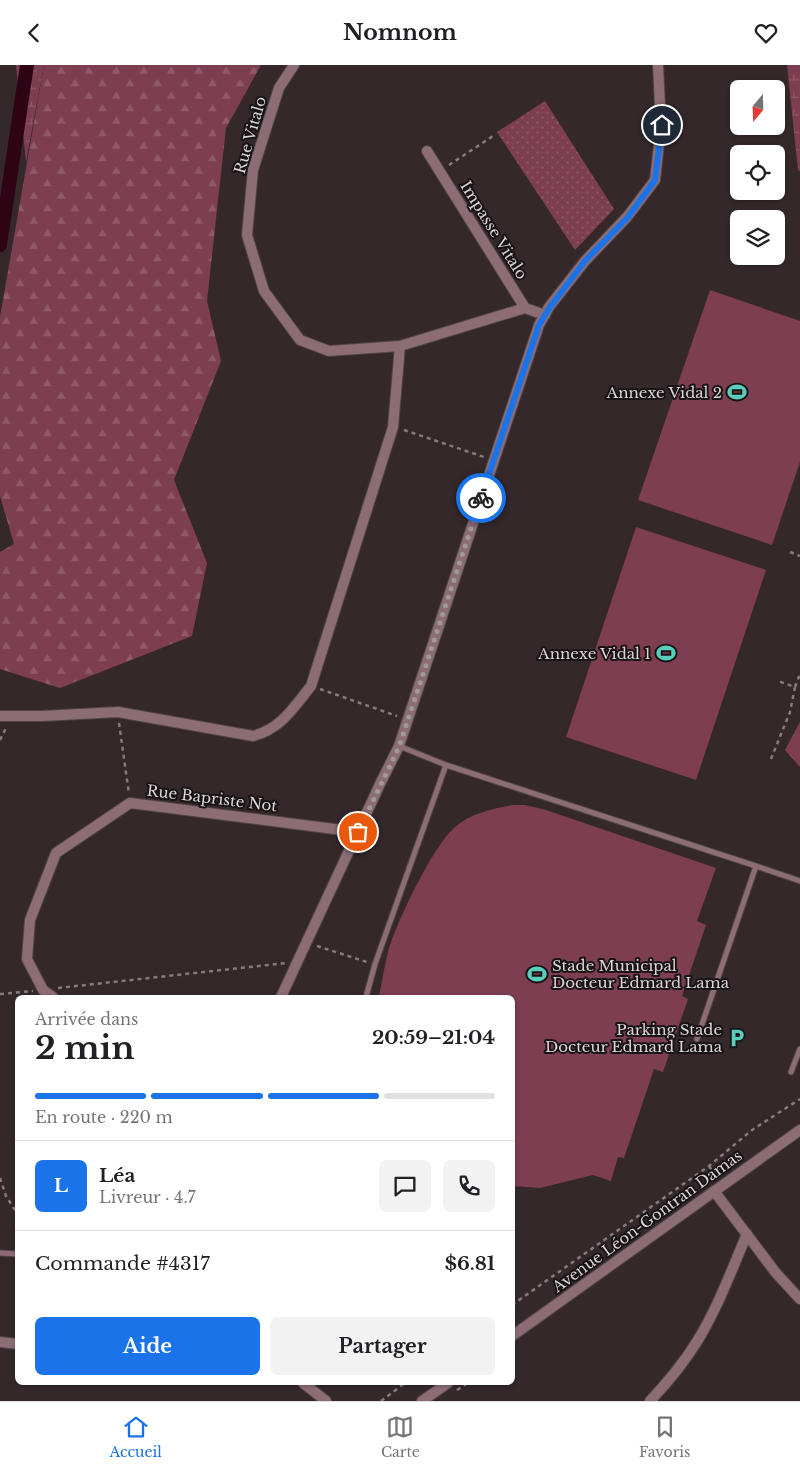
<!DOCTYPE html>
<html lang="fr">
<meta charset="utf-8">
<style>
:root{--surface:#fff;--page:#f2f2f2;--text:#202124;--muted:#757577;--line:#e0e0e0;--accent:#1a73e8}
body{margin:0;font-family:"Libre Baskerville",serif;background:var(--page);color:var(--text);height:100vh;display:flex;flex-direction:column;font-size:19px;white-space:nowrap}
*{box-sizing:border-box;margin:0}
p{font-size:16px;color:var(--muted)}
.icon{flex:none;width:28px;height:28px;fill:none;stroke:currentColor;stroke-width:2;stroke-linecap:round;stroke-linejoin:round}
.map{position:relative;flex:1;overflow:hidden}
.sheet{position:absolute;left:15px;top:930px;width:500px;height:390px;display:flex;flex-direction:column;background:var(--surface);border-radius:8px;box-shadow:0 1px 4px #0004}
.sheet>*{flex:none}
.needle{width:32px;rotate:199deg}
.controls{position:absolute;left:730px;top:15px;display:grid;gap:10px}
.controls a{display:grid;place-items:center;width:55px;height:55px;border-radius:8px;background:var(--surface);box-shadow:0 1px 4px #0004;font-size:25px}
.pin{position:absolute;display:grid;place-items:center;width:42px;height:42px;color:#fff;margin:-21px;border:2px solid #fff;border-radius:50%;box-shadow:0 1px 5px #0007}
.courier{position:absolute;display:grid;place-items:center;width:50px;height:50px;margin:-25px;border:4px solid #1a73e8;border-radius:50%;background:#fff;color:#222;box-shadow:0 1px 6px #0007}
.overview em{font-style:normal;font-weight:700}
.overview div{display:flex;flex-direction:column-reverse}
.overview{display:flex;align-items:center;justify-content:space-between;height:85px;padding:0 20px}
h1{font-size:32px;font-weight:700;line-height:38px}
.bar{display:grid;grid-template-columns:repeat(4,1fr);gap:8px 5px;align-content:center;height:60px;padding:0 20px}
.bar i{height:6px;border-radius:4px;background:var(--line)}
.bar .current{background:var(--accent)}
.bar p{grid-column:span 4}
.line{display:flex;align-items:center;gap:12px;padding:0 20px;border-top:1px solid var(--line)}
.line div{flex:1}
.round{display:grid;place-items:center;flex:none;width:52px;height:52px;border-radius:8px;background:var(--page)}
.cta{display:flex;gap:10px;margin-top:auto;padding:10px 20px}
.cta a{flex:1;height:58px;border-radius:8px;background:var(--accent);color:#fff;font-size:20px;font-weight:700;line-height:58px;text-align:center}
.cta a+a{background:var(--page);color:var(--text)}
header{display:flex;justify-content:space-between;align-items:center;height:65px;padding:0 20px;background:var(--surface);font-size:22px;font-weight:700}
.tab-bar{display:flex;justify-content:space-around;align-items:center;height:70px;border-top:1px solid var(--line);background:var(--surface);font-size:14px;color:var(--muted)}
.tab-bar a{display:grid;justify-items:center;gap:2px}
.tab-bar .current{color:var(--accent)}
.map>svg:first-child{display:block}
.forest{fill:url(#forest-firs)}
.wetland{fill:url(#wetland-marsh)}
.park{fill:url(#park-dots)}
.pitch{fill:#7d3e51}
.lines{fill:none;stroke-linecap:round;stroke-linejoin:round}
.canal{stroke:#2e0314;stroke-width:14}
.service-casing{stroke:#4f4446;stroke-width:7}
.minor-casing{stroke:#4f4446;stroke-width:12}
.path{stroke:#867c7e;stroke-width:2.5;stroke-dasharray:4 4;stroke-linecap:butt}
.service{stroke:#8c6d75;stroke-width:5}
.minor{stroke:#8c6d75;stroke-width:10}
.done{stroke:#a1989a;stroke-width:5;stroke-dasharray:0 9}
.route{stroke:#1a73e8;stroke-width:6}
.labels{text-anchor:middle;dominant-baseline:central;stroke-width:4;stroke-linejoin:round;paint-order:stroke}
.street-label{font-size:15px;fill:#dcd4d6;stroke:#181314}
.poi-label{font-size:15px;fill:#dcd4d6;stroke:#181314;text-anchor:end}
</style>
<header><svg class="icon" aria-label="back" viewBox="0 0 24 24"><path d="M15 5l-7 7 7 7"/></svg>Nomnom<svg class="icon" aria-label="heart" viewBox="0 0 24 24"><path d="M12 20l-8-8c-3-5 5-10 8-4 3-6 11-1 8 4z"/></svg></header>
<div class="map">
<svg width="800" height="1336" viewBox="0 0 800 1336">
<defs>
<pattern id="forest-firs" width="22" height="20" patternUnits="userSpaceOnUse" patternTransform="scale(1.25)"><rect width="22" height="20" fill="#7d3e51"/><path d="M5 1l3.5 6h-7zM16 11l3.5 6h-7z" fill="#8f5969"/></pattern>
<pattern id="wetland-marsh" width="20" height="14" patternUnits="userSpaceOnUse" patternTransform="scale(1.25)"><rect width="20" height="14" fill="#7d3e51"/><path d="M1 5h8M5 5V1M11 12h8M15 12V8" fill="none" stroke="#8f5969"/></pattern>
<pattern id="park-dots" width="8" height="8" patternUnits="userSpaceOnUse" patternTransform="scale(1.25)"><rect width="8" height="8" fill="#7d3e51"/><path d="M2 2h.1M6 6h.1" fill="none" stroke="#8f5969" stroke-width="1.8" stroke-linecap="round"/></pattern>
</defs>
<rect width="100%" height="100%" fill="#34282b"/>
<!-- forest -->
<path class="forest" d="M44 0H261L226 63 207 236 221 296 174 415 207 498 192 571 60 623 0 604V487L14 479 0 431V252Z
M800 657V702L785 685Z"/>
<!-- wetland -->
<path class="wetland" d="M16 0H44L26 97Z
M787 0H800V106L798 105Z"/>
<!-- park -->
<path class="park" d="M545 36 614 144 575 185 497 67Z"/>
<!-- pitch -->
<path class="pitch" d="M710 225 800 256V397L772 480 638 435Z
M636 462 766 505 696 715 566 672Z
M512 740H525L546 745 716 803 697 856 706 860 682 931 688 934 663 1007 654 1004 624 1093 618 1092 611 1116 593 1110 540 1123 513 1121 512 932H379C382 917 384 902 388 887 396 858 433 781 455 762 471 748 492 744 512 740Z"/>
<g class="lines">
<!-- canal -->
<path class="canal" d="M0 180 27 0"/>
<!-- service casing -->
<g class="service-casing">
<path id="service" d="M399 681 446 700 756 801
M366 932 375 899 446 700
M697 974 756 801 800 816
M791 1007 800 984
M0 1188 18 1189"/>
</g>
<!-- minor casing -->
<g class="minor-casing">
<path id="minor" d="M294 0 279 23 253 105 247 170 264 226 300 275 329 286 400 281 525 243
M427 86 525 243 545 250
M0 651H42L118 647 253 671C281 664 293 643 311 621L393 362 400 281
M53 932 43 925 27 894 30 855 56 788 130 738 358 767
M281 932 380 719 399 681 539 260 549 242 585 196 627 152 655 115 661 61 658 0
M714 1126 776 1208 800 1234
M512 1271 800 1065
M0 1277 18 1279
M303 1318 326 1336
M422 1336 448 1318
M650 1336C667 1318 683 1299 696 1278 717 1245 732 1204 747 1169"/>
</g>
<!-- path -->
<path class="path" d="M449 100 493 71
M404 365 484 392
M790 487 800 491
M795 622 800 609
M320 624 397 651
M119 658 129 729
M0 675 6 663
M771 694 790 647 795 622 778 616
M317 881 367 897
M58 923 286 898
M0 929 33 926
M709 1101 717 1112
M0 1113 6 1131 18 1150
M512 1240 709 1101 752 1065 800 1034
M457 1325 468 1318
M381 1336 405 1318"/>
<!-- service -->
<use href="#service" class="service"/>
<!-- minor -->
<use href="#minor" class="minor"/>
</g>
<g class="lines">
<!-- done -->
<path class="done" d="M358 767 399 682 481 433"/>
<!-- route -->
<path class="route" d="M481 433 539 260 550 242 585 196 628 152 655 115 662 60"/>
</g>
<!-- icons -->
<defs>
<g id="stadium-bare" transform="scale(1.5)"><path d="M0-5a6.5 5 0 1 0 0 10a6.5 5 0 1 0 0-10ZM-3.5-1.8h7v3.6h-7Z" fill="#5acebd" stroke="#181314" stroke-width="2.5" paint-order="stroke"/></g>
<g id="parking-bare" transform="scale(1.5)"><path d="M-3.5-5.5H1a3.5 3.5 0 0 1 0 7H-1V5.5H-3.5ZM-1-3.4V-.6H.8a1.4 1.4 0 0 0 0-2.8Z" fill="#5acebd" stroke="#181314" stroke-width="2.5" paint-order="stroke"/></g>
</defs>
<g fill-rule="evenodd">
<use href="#stadium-bare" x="737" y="327"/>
<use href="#stadium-bare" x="666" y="588"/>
<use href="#stadium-bare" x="537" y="909"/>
<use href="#parking-bare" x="737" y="973"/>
</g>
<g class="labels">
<!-- street labels -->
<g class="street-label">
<text transform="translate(250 70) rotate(-74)">Rue Vitalo</text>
<text transform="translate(494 165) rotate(58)">Impasse Vitalo</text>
<text transform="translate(212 733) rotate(7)">Rue Bapriste Not</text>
<text transform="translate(647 1156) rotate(-36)">Avenue Léon-Gontran Damas</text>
</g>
<!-- poi labels -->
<g class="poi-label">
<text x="722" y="327">Annexe Vidal 2</text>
<text x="651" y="588">Annexe Vidal 1</text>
<text x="552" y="900" text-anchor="start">Stade Municipal<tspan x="552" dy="17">Docteur Edmard Lama</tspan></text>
<text x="722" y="964">Parking Stade<tspan x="722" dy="17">Docteur Edmard Lama</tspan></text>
</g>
</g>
</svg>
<div class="controls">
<a><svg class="needle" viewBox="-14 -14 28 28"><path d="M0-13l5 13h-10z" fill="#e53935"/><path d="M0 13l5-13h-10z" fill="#757577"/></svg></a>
<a><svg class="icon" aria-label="locate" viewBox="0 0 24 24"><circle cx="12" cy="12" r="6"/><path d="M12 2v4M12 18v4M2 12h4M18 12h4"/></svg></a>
<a><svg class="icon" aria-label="layers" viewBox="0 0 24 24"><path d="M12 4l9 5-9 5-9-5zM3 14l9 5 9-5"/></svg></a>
</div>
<div class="pin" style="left:358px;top:767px;background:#ea580c"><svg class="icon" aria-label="bag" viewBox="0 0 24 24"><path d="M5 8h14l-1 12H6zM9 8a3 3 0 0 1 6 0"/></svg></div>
<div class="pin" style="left:662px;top:60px;background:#1f2937"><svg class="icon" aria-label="home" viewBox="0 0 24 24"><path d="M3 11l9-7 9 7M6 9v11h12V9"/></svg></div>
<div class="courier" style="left:481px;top:433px"><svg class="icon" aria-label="bike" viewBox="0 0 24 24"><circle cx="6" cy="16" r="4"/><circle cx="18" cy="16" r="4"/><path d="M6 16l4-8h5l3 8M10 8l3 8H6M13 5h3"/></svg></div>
<section class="sheet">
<div class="overview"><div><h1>2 min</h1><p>Arrivée dans</p></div><em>20:59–21:04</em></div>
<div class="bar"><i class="current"></i><i class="current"></i><i class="current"></i><i></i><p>En route · 220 m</p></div>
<div class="line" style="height:90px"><b class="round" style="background:var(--accent);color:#fff">L</b><div><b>Léa</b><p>Livreur · 4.7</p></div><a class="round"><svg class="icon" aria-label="chat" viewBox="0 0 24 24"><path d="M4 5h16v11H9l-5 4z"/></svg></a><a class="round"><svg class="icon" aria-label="phone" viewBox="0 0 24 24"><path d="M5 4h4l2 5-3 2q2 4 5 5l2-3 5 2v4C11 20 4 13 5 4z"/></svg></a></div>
<div class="line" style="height:65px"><div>Commande #4317</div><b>$6.81</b></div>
<div class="cta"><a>Aide</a><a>Partager</a></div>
</section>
</div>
<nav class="tab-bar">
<a class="current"><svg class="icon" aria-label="home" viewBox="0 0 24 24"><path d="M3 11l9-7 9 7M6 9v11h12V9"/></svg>Accueil</a>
<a><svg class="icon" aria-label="map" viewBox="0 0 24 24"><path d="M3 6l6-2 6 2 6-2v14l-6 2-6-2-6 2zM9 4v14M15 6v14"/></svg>Carte</a>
<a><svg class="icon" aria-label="saved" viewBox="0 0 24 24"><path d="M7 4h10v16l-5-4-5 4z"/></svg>Favoris</a>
</nav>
